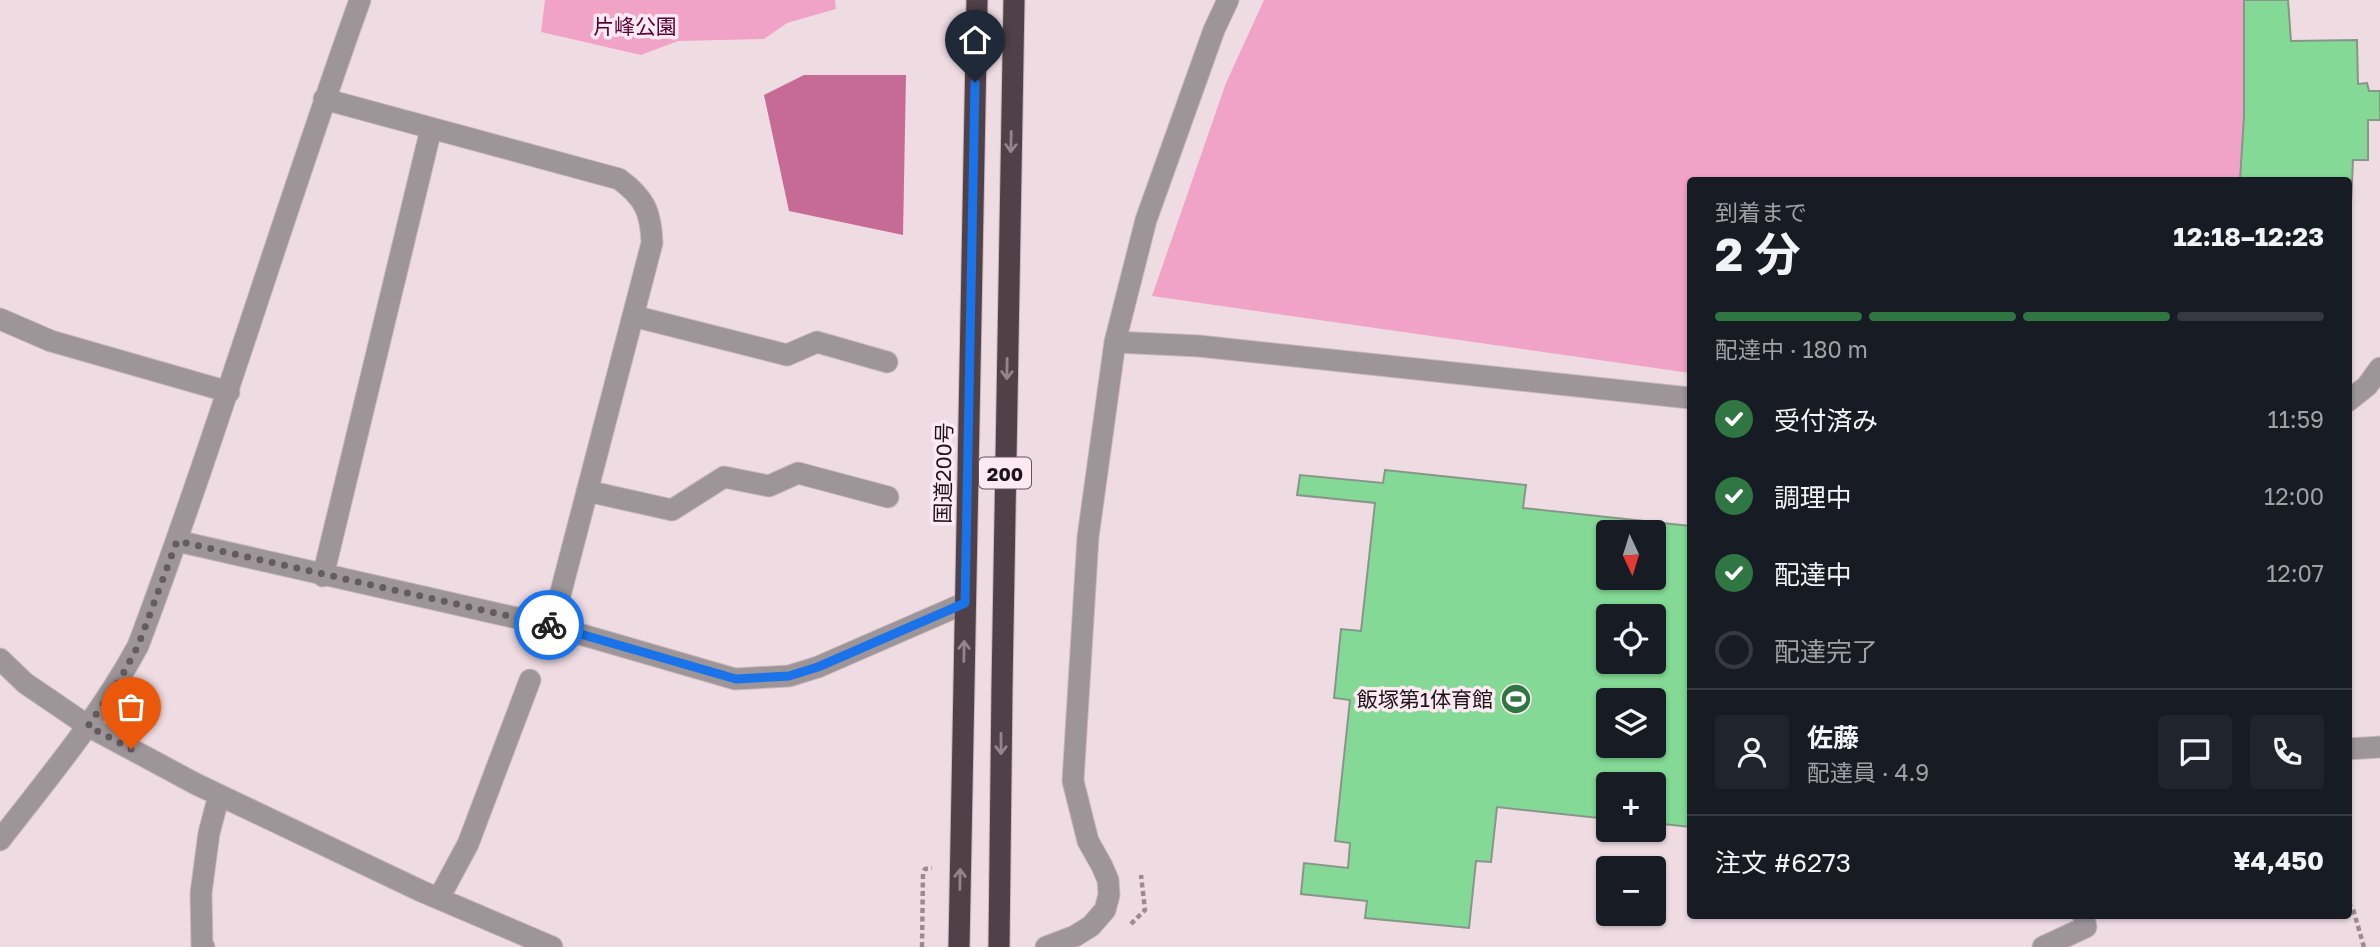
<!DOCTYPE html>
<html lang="ja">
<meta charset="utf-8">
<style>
:root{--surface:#171b24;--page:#20242c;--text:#f1f3f6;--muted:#9ea1a6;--line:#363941;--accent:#307642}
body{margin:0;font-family:"Golos Text","Noto Sans JP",sans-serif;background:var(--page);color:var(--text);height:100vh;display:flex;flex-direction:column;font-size:26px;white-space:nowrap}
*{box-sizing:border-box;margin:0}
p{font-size:23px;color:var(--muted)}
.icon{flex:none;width:38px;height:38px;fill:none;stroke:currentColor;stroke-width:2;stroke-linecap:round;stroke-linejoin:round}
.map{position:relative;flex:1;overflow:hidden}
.drawer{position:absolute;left:1687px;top:177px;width:665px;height:742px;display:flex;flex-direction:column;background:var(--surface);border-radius:7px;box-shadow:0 2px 5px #0004}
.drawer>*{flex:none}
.needle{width:46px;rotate:176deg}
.tools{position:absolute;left:1596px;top:520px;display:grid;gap:14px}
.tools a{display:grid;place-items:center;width:70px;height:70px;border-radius:7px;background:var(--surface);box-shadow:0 2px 5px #0004;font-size:35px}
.pin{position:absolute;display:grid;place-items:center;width:60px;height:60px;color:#fff;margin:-72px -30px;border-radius:50% 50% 50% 0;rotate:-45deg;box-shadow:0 0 7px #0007}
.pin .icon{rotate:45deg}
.courier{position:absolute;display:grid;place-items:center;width:70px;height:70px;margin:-35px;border:5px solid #1a73e8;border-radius:50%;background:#fff;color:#222;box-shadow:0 2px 9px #0007}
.summary em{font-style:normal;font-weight:700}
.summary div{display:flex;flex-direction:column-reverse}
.summary{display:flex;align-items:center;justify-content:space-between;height:119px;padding:0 28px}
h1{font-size:46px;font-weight:700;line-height:52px}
.bar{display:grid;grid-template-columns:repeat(4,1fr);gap:10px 7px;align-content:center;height:84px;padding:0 28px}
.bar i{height:9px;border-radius:5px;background:var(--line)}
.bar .on{background:var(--accent)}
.bar p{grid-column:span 4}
.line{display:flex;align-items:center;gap:18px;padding:0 28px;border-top:2px solid var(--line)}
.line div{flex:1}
.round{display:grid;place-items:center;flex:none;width:74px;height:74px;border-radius:7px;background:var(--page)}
ol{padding:0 28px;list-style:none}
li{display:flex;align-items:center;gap:21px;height:77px}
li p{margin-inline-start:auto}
li .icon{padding:7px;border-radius:50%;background:var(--accent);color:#fff;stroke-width:4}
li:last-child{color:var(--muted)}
li i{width:38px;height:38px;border:4px solid var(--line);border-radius:50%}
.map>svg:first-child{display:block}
.green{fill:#f0a3c6}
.water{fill:#c66a96}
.building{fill:#83d995;stroke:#88958a;stroke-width:2;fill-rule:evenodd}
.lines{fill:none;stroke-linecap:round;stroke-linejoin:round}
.street-casing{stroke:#c9b8bf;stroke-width:23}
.highway-casing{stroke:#c9b8bf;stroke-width:23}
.path{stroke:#998b91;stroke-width:4.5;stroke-dasharray:5 3.5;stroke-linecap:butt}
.street{stroke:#9d9598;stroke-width:21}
.highway{stroke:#504148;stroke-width:21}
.oneway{stroke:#95848c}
.done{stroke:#665b60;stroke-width:7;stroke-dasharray:0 12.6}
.route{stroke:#1a73e8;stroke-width:9}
.labels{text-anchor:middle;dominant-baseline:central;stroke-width:7;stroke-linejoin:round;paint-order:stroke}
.shield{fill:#fce9f1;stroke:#60555a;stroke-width:2}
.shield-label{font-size:19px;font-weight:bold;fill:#1d1619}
.park-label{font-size:21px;fill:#560034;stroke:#fce9f1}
.street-label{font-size:21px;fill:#1d1619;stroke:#fce9f1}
.poi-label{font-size:21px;fill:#1d1619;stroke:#fce9f1;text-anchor:end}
</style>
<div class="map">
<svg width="2380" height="947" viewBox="0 0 2380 947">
<rect width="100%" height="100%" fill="#efdce3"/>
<!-- green -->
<path class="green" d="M545 0H835L836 9 787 23 764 39 678 41 641 55 541 32Z
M1264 0H2244V116L2240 180H1690V373L1152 296 1226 83Z"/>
<!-- water -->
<path class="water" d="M804 75H906L903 235 789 211 764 95Z"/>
<!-- building -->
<path class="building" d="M2244 0H2288L2291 41 2357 40 2358 84 2367 83 2369 91H2380V120H2368V160H2353L2351 204H2348V180H2240L2244 116Z
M1385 470 1526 485 1523 508 1690 526V827L1654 823V784H1608V819L1497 807 1491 862 1476 861 1469 928 1365 918 1367 901 1301 894 1304 863 1348 868 1350 843 1335 841 1350 700 1334 698 1341 629 1361 631 1375 503 1297 495 1300 475 1383 483ZM1608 532H1654V578H1608ZM1608 616H1654V662H1608ZM1608 700H1654V746H1608Z"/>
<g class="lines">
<!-- street casing -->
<g class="street-casing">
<path id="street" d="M324 99 619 179C645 198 651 212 652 243L552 626 735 679 789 676 818 667 965 603
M633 316 787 355 817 342 887 362
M0 319 51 341 229 392
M1115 342 1199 346 1690 398
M2348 401 2367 386 2380 368
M587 491 672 510 724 477 769 486 798 473 888 497
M177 541 552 626
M323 576 431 129
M0 659 25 683 88 726 196 784 421 891 552 947
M2348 749 2380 747
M0 840C49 777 100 716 138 646 218 433 283 214 360 0
M439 898 468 844 530 680
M204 947 202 946 201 893 209 833 219 795
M1046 947 1075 936 1091 926 1105 910 1109 895 1108 880 1102 866 1088 841 1073 781 1088 537 1115 342 1146 220 1214 30 1228 0
M2043 947 2086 927 2083 915"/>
</g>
<!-- highway casing -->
<g class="highway-casing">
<path id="highway" d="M959 947 977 0
M999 947 1002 687 1014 0"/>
</g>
<!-- path -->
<path class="path" d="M2348 903 2353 909 2364 947
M1131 924 1145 910 1141 875
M922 947 923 873 925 869 932 868"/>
<!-- street -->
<use href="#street" class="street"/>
<!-- highway -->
<use href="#highway" class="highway"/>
</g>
<!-- one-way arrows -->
<defs><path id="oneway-shaft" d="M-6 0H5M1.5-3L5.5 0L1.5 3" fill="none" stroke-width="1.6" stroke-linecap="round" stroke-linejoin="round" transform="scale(1.75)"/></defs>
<g class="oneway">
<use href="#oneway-shaft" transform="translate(1011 142) rotate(91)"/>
<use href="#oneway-shaft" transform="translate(1007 369) rotate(91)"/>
<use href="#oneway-shaft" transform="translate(964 651) rotate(-89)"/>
<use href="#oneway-shaft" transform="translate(1001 744) rotate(90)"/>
<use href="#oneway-shaft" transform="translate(960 879) rotate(-89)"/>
</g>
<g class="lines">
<!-- done -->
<path class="done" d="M131 749 88 726 119 681 138 646 177 541 549 625"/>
<!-- route -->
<path class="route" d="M549 625 736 679 789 676 818 667 965 603 975 82"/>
</g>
<!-- icons -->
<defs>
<g id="stadium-disc" transform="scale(1.575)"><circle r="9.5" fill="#307642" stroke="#fce9f1"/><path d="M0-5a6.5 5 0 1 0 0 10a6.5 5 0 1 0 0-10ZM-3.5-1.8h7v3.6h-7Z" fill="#fff"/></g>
</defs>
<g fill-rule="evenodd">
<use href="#stadium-disc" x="1516" y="699"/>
</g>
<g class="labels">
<!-- shield labels -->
<rect class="shield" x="979" y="457.5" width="52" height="31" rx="5"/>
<g class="shield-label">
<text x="1005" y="473">200</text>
</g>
<!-- park labels -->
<g class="park-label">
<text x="635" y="26">片峰公園</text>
</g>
<!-- street labels -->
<g class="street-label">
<text transform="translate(943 473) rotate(-89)">国道200号</text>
</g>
<!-- poi labels -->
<g class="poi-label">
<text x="1493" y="699">飯塚第1体育館</text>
</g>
</g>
</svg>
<div class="tools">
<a><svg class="needle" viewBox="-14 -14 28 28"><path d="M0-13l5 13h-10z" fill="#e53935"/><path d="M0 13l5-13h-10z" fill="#9ea1a6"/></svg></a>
<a><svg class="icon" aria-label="locate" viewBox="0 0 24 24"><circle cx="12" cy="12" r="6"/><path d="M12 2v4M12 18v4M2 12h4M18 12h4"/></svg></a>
<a><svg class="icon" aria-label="layers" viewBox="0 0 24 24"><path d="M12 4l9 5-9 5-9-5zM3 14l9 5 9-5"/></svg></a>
<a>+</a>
<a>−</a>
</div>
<div class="pin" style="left:131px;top:749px;background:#ea580c"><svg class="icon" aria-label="bag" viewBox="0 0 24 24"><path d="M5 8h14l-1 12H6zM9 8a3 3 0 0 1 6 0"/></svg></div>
<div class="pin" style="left:975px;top:82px;background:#1f2937"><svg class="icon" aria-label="home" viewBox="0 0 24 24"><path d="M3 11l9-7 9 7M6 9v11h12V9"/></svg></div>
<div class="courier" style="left:549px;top:625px"><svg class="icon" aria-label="bike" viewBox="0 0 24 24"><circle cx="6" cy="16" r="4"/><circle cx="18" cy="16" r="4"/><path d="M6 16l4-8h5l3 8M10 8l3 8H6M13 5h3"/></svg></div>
<section class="drawer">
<div class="summary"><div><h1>2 分</h1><p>到着まで</p></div><em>12:18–12:23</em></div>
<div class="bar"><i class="on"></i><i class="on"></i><i class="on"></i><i></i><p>配達中 · 180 m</p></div>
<ol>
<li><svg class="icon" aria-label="check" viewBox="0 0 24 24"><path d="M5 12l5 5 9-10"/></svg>受付済み<p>11:59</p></li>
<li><svg class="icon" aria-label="check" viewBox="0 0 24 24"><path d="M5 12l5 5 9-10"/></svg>調理中<p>12:00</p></li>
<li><svg class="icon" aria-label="check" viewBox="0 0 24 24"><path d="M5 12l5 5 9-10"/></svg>配達中<p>12:07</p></li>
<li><i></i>配達完了</li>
</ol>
<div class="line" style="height:126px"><a class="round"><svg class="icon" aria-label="person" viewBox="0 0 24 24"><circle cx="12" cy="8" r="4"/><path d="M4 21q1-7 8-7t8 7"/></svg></a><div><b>佐藤</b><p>配達員 · 4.9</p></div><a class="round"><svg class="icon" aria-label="chat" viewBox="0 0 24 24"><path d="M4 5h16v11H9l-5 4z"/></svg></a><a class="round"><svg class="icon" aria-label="phone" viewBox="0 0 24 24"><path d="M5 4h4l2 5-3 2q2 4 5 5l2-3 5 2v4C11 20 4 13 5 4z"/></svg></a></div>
<div class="line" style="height:91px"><div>注文 #6273</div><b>¥4,450</b></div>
</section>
</div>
